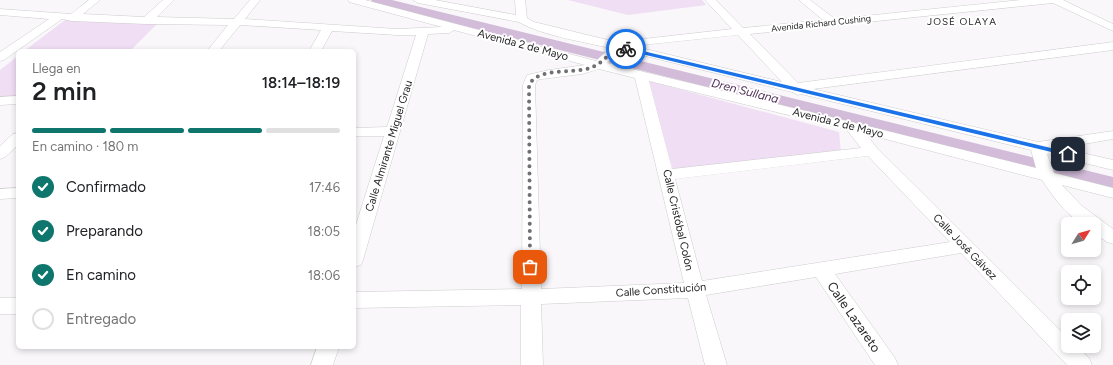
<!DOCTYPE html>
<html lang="es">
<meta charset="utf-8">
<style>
:root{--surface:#fff;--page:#f2f2f2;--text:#202124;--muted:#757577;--line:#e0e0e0;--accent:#0f766e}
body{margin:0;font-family:Figtree,sans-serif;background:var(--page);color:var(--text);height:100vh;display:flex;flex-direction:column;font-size:15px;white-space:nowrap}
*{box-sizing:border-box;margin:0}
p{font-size:13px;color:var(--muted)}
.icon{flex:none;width:22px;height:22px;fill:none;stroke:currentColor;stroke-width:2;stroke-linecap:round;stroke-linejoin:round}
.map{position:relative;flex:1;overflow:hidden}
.details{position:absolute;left:16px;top:49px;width:340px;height:300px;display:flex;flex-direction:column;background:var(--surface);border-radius:6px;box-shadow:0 2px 6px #0003}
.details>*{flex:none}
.needle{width:26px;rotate:53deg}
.fabs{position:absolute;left:1061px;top:217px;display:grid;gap:8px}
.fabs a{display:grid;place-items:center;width:40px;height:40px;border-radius:6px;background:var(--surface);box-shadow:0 2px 6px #0003;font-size:20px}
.pin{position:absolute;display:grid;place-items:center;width:34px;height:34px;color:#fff;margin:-17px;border-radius:8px;box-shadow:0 2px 6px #0006}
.courier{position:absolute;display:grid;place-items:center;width:40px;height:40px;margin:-20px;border:3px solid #1a73e8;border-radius:50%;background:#fff;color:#222;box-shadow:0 1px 5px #0007}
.head em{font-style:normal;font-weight:600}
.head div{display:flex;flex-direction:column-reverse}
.head{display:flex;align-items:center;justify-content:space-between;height:68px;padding:0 16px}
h1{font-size:26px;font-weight:600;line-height:30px}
.bar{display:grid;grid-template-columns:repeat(4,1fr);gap:6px 4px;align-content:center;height:48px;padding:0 16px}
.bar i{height:5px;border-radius:3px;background:var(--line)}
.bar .on{background:var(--accent)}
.bar p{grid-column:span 4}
ol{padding:0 16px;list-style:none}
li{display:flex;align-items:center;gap:12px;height:44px}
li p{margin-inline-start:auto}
li .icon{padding:4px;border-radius:50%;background:var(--accent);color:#fff;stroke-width:4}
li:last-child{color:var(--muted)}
li i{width:22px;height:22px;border:2px solid var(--line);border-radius:50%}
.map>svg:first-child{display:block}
.green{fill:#f0def4}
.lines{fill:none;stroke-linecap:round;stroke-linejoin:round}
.canal{fill:#d3bcd9;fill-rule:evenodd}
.minor-casing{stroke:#ceccce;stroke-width:1}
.minor{fill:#fff;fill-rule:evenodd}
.route{fill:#1a73e8}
.done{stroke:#706f71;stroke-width:4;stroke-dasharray:0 7.2}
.labels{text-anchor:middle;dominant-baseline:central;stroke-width:4;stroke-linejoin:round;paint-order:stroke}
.far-street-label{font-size:9px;fill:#272627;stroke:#fff}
.far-neighbourhood-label{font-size:10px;letter-spacing:1px;fill:#272627;stroke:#fff}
.street-label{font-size:11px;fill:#272627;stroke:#fff}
.water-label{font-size:12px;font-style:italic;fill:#503057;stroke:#fff}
.near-street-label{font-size:13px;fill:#272627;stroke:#fff}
</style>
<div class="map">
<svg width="1113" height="365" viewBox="0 0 1113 365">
<rect width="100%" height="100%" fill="#f9f7fa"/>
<!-- green -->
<path class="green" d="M568 0H702L706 5 628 15Z
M65 20 158 23 130 51H24Z
M18 56V96L0 97V70Z
M645 80 839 132 841 152 673 170Z"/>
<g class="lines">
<!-- canal -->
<path class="canal" d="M371 0H392L1113 177V189L373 3Z"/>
<!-- minor casing -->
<g class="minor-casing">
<path id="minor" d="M89 0H100L83 14 144 17 163 0H174L157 17 234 19 250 0H260L245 19 397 29 442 27 349 2 348 0H365L596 61 610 48C584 42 540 35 519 22L418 3 413 0H435L516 15 515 0H525L527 18 534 22 616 42 732 29 705 0H716L743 28 823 20 799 0H810L835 19 1021 0H1063L1113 24V31L1053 3 750 34 798 83 1113 42V50L813 89 1038 142 1113 131V139L1061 148 1113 160V170L1047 154 1054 173 1113 188V198L1062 185 1082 206 1113 229V244L1107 242 1094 233V224C1090 224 1085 225 1081 223 1065 214 1052 195 1042 180L866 134 877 148 1068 338V346H1076L1089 358 1092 365H1067L961 253 835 274 895 358 898 365H875L816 277 706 295 727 365H705L688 298 541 304 543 365H521V305L354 308V292L522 289 523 85 527 75 549 70 585 65 454 30 449 33 428 34 363 260 361 265 354 267V231L384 136H354V128L387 127 416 35H397L332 31 321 51H309L321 30 240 25 219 51H207L228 25 146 24 72 21 62 19 4 60 0 61V52L49 19 0 15V9L71 14ZM738 35 782 82 633 46ZM621 50 792 92 798 95 801 94 1031 150 1036 168 851 122 607 63ZM599 69 635 78 684 283 541 289 535 85 537 80 542 79 582 74ZM649 81 846 129 861 148 672 169ZM868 156 950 242 702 281 675 179Z
M18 96V104L0 105V97Z
M18 133V145L5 157 0 159V146L13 134Z
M18 188V198L0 199V189Z
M0 298H18V314H0Z
M317 347H339L333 365H311Z"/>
</g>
<!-- minor -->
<use href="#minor" class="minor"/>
</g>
<!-- route -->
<path class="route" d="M626 47 1068 152 1071 154 1068 156 625 50Z"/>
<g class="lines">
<!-- done -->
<path class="done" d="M530 267 529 85C538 67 573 74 590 68 601 64 609 55 617 46L626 49"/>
</g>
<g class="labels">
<!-- far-street labels -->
<g class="far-street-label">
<text transform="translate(821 23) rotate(-6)">Avenida Richard Cushing</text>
</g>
<!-- far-neighbourhood labels -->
<g class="far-neighbourhood-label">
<text x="962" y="21">JOSÉ OLAYA</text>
</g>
<!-- street labels -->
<g class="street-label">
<text transform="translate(523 45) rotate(15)">Avenida 2 de Mayo</text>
<text transform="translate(838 123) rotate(14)">Avenida 2 de Mayo</text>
<text transform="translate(389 146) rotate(-73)">Calle Almirante Miguel Grau</text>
<text transform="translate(678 220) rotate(77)">Calle Cristóbal Colón</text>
<text transform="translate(965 247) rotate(46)">Calle José Gálvez</text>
<text transform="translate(661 290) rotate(-4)">Calle Constitución</text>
</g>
<!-- water labels -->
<g class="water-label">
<text transform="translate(745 91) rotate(14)">Dren Sullana</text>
</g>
<!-- near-street labels -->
<g class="near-street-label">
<text transform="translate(854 317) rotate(55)">Calle Lazareto</text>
</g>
</g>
</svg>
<div class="fabs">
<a><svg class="needle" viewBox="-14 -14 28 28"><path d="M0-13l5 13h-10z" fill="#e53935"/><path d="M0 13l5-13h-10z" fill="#757577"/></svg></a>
<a><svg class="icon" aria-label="locate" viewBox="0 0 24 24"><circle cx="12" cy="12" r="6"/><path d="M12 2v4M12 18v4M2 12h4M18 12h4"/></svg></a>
<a><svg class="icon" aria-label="layers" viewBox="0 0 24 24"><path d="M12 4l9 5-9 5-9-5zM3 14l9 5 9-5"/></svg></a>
</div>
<div class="pin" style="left:530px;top:267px;background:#ea580c"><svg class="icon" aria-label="bag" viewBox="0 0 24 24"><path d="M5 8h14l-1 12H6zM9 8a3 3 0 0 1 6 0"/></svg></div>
<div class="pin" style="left:1068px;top:154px;background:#1f2937"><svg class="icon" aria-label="home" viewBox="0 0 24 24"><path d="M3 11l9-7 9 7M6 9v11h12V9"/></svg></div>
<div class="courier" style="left:626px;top:49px"><svg class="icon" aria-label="bike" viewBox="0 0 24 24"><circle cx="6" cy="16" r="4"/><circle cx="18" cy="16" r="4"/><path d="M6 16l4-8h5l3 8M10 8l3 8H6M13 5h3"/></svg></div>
<section class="details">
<div class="head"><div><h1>2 min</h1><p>Llega en</p></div><em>18:14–18:19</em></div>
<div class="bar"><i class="on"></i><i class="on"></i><i class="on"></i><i></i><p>En camino · 180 m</p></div>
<ol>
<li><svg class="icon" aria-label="check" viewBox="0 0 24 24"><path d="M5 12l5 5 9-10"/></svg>Confirmado<p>17:46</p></li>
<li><svg class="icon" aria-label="check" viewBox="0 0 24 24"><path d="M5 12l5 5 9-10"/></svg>Preparando<p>18:05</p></li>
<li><svg class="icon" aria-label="check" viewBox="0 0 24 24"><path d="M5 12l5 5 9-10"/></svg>En camino<p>18:06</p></li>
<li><i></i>Entregado</li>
</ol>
</section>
</div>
